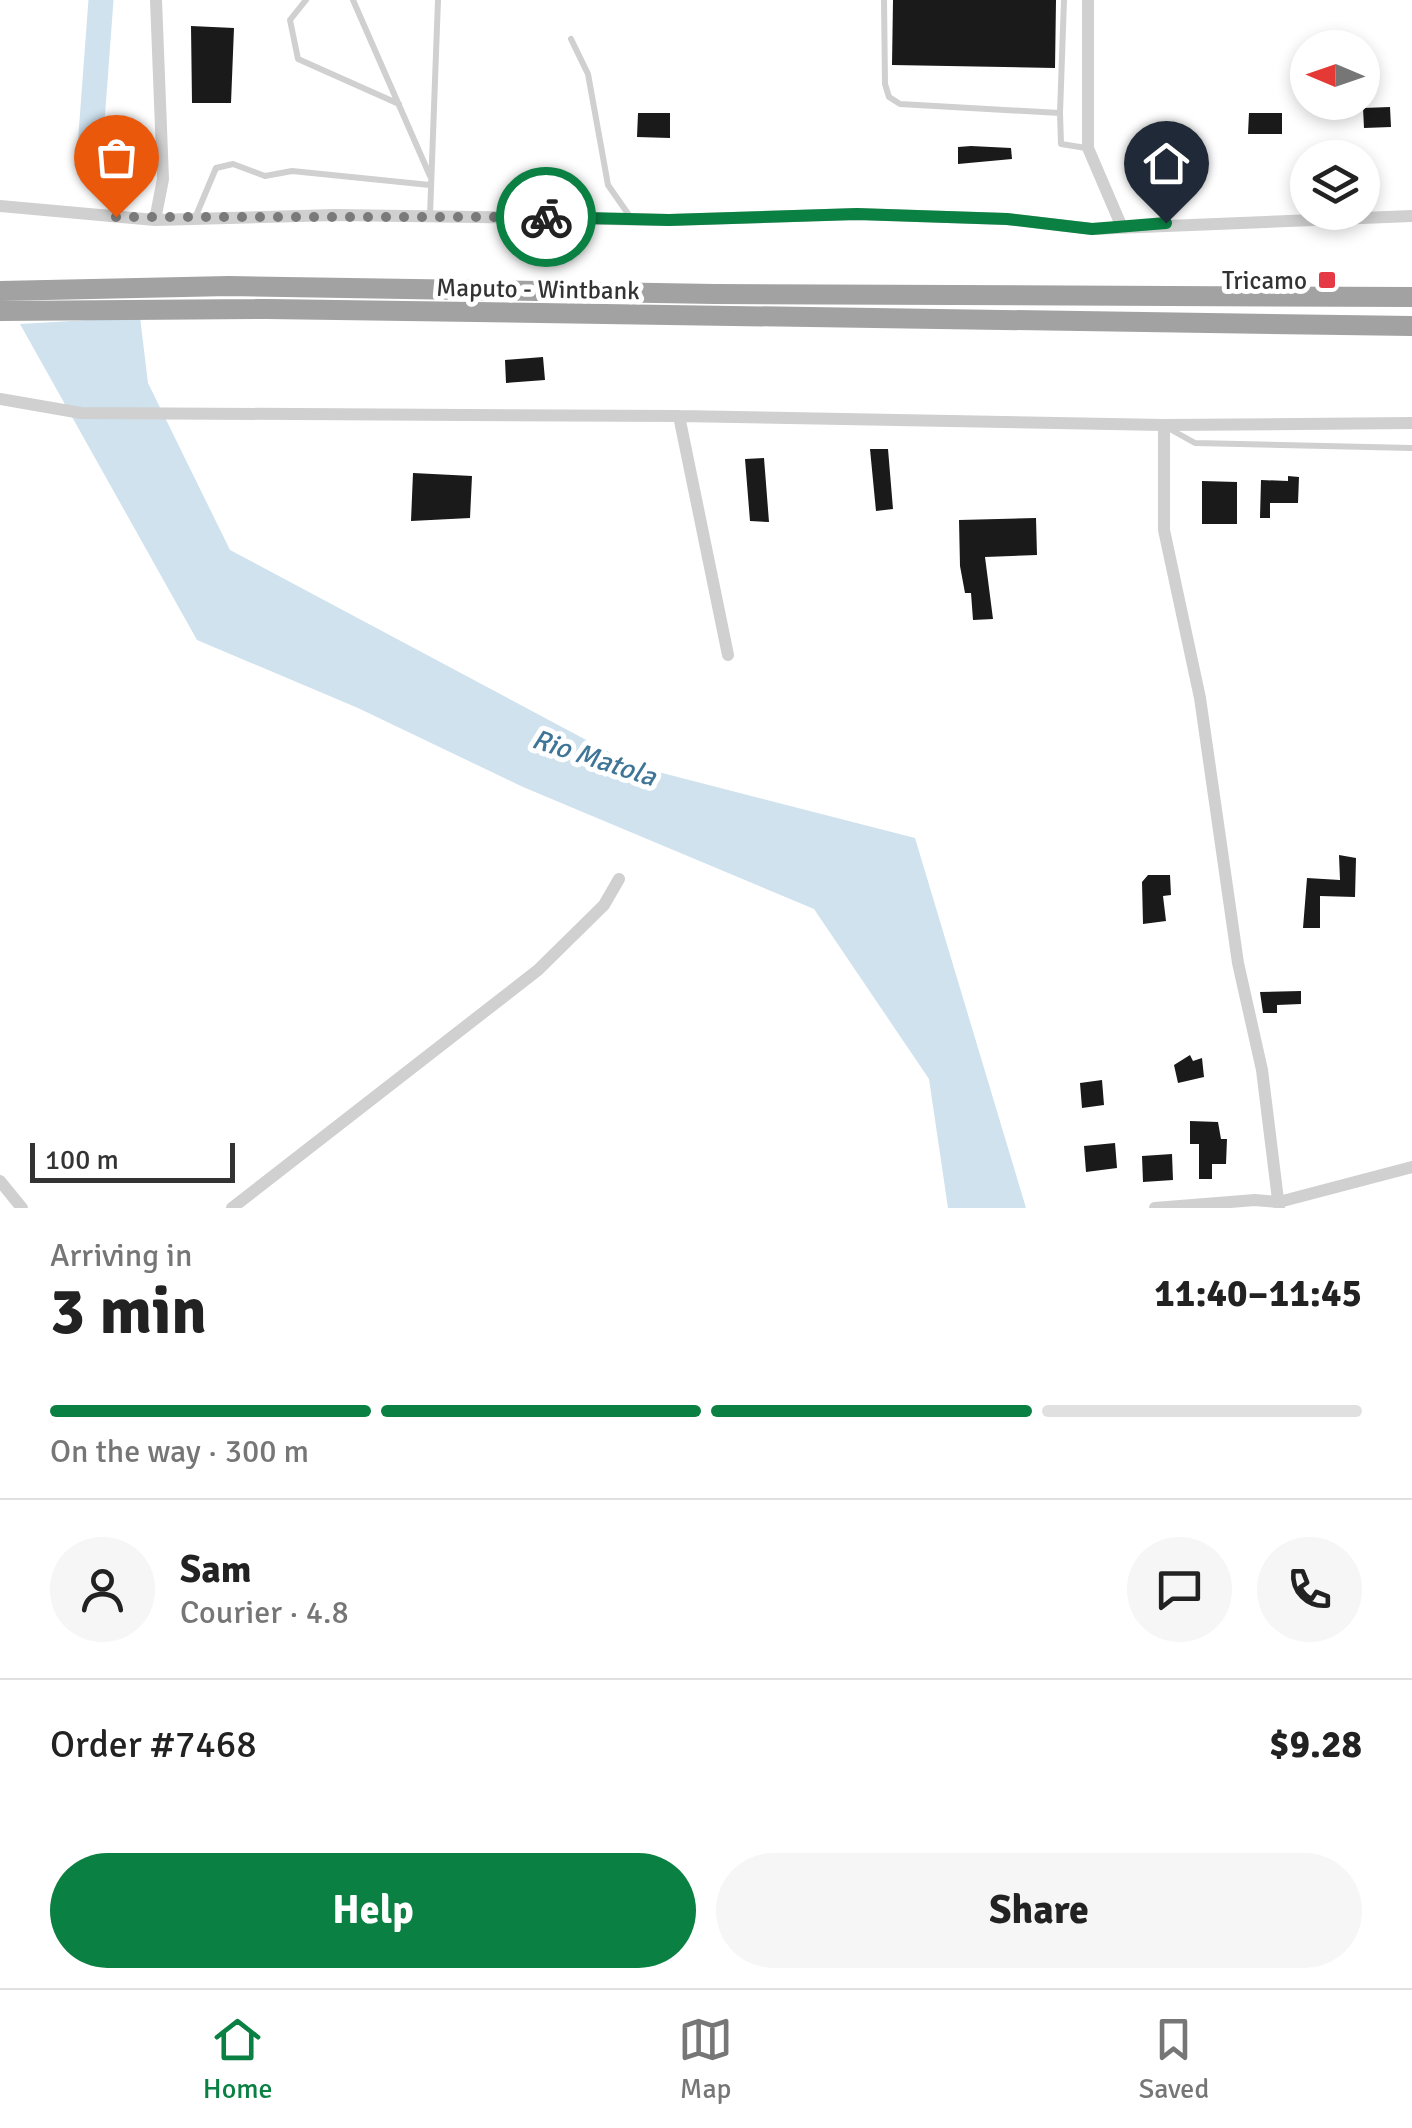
<!DOCTYPE html>
<meta charset="utf-8">
<style>
:root{--surface:#fff;--page:#f6f6f6;--text:#222;--muted:#767676;--line:#e0e0e0;--accent:#0b8043}
body{margin:0;font-family:Signika,sans-serif;background:var(--page);color:var(--text);height:100vh;display:flex;flex-direction:column;font-size:38px;white-space:nowrap}
*{box-sizing:border-box;margin:0}
p{font-size:32px;color:var(--muted)}
.icon{flex:none;width:55px;height:55px;fill:none;stroke:currentColor;stroke-width:2;stroke-linecap:round;stroke-linejoin:round}
.map{position:relative;height:1208px;overflow:hidden}
.drawer{display:flex;flex-direction:column;background:var(--surface);flex:1}
.drawer>*{flex:none}
.needle{width:65px;rotate:272deg}
.fabs{position:absolute;left:1290px;top:30px;display:grid;gap:20px}
.fabs a{display:grid;place-items:center;width:90px;height:90px;border-radius:50%;background:var(--surface);box-shadow:0 5px 15px #0003;font-size:50px}
.scale{position:absolute;left:30px;bottom:25px;width:205px;box-sizing:border-box;padding-left:10px;border:5px solid #333;border-top:0;font-size:28px;line-height:35px;white-space:nowrap;color:#333;-webkit-text-stroke:8px #fff;paint-order:stroke}
.pin{position:absolute;display:grid;place-items:center;width:85px;height:85px;color:#fff;margin:-102px -42px;border-radius:50% 50% 50% 0;rotate:-45deg;box-shadow:0 0 10px #0007}
.pin .icon{rotate:45deg}
.courier{position:absolute;display:grid;place-items:center;width:100px;height:100px;margin:-50px;border:8px solid #0b8043;border-radius:50%;background:#fff;color:#222;box-shadow:0 2px 12px #0007}
.overview em{font-style:normal;font-weight:700}
.overview div{display:flex;flex-direction:column-reverse}
.overview{display:flex;align-items:center;justify-content:space-between;height:170px;padding:0 50px}
h1{font-size:65px;font-weight:700;line-height:75px}
.bar{display:grid;grid-template-columns:repeat(4,1fr);gap:15px 10px;align-content:center;height:120px;padding:0 50px}
.bar i{height:12px;border-radius:8px;background:var(--line)}
.bar .on{background:var(--accent)}
.bar p{grid-column:span 4}
.line{display:flex;align-items:center;gap:25px;padding:0 50px;border-top:2px solid var(--line)}
.line div{flex:1}
.round{display:grid;place-items:center;flex:none;width:105px;height:105px;border-radius:52px;background:var(--page)}
.cta{display:flex;gap:20px;margin-top:auto;padding:20px 50px}
.cta a{flex:1;height:115px;border-radius:60px;background:var(--accent);color:#fff;font-size:40px;font-weight:700;line-height:115px;text-align:center}
.cta a+a{background:var(--page);color:var(--text)}
.menu{display:flex;justify-content:space-around;align-items:center;height:140px;border-top:2px solid var(--line);background:var(--surface);font-size:28px;color:var(--muted)}
.menu a{display:grid;justify-items:center;gap:5px}
.menu .on{color:var(--accent)}
.map>svg:first-child{display:block}
.water{fill:#cfe2ee}
.lines{fill:none;stroke-linecap:round;stroke-linejoin:round}
.river{stroke:#cfe2ee;stroke-width:25}
.building{fill:#1a1a1a}
.service{stroke:#d0d0d0;stroke-width:6}
.minor{stroke:#d0d0d0;stroke-width:12}
.trunk{stroke:#a2a2a2;stroke-width:20}
.done{stroke:#7a7a7a;stroke-width:10;stroke-dasharray:0 18}
.route{stroke:#0b8043;stroke-width:12}
.poi-dot{fill:#e63946;stroke:#fff;stroke-width:4}
.labels{text-anchor:middle;dominant-baseline:central;stroke-width:10;stroke-linejoin:round;paint-order:stroke}
.poi-label{font-size:25px;fill:#333;stroke:#fff;text-anchor:end}
.street-label{font-size:25px;fill:#333;stroke:#fff}
.water-label{font-size:28px;font-style:italic;fill:#3f7597;stroke:#fff}
</style>
<div class="map">
<svg width="1412" height="1208" viewBox="0 0 1412 1208">
<rect width="100%" height="100%" fill="#fff"/>
<!-- water -->
<path class="water" d="M140 317 148 383 230 550 635 766 915 838 1026 1208H948L929 1079 814 909 523 787 358 708 197 640 20 324Z"/>
<g class="lines">
<!-- river -->
<path class="river" d="M90 148 101 0"/>
</g>
<!-- building -->
<path class="building" d="M893 0H1056L1055 68 892 65Z
M191 26 234 28 231 103H192Z
M1390 107 1391 127 1364 128 1363 108Z
M638 113H670V138L637 137Z
M1249 113H1282V134H1248Z
M971 146 1011 148 1012 159 958 164V147Z
M543 357 545 380 506 383 505 360Z
M870 449H888L893 509 876 511Z
M764 458 769 522 750 521 745 459Z
M413 473 472 476 470 518 411 521Z
M1288 476 1299 477 1298 503H1270V518H1260L1261 480 1288 481Z
M1202 481 1237 482V524H1202Z
M1036 518 1037 555 985 557 993 619 973 620 971 593H965L960 566 959 520Z
M1339 855 1356 858 1355 897 1320 896V928H1303L1307 878 1340 880Z
M1148 875H1170L1171 895 1163 896 1166 921 1143 924 1142 882Z
M1301 991V1004L1277 1005V1013H1263L1260 992Z
M1190 1055 1193 1061 1202 1058 1204 1077 1178 1083 1174 1065Z
M1102 1080 1104 1105 1082 1108 1080 1083Z
M1190 1121 1218 1122 1221 1139H1227L1226 1164H1212V1179H1199V1144H1190Z
M1115 1143 1117 1168 1086 1172 1084 1146Z
M1172 1154 1173 1180 1143 1182 1142 1156Z"/>
<g class="lines">
<!-- service -->
<path class="service" d="M306 0 290 20 298 59 399 104
M353 0 430 176
M884 0 885 84 889 97 900 104 1060 113 1061 144 1086 148
M571 39 588 74 608 185 631 218
M1060 113 1064 0
M430 215 438 0
M195 218 216 168 233 164 265 176 292 171 430 185
M1168 428 1195 443 1412 448"/>
<!-- minor -->
<path class="minor" d="M156 0 163 179 155 220 336 215 669 220 857 214 1007 219 1092 229 1412 216
M1088 0V148L1121 225
M0 206 155 220
M0 399 81 413 679 416 1164 425V530L1200 698 1238 963 1262 1070 1279 1208
M679 416 728 655
M1164 425 1412 423
M0 1181 22 1208
M232 1208 538 970 604 905 619 879
M1155 1208 1255 1200 1279 1202 1412 1167"/>
<!-- trunk -->
<path class="trunk" d="M0 291 229 286 715 294 1412 297
M0 311 267 309 1412 326"/>
</g>
<g class="lines">
<!-- done -->
<path class="done" d="M116 217H546"/>
<!-- route -->
<path class="route" d="M546 217 669 220 857 214 1007 219 1092 229 1166 223"/>
</g>
<!-- markers -->
<rect class="poi-dot" x="1317" y="270" width="20" height="20" rx="5"/>
<g class="labels">
<!-- poi labels -->
<g class="poi-label">
<text x="1307" y="280">Tricamo</text>
</g>
<!-- street labels -->
<g class="street-label">
<text transform="translate(538 289) rotate(1)">Maputo - Wintbank</text>
</g>
<!-- water labels -->
<g class="water-label">
<text transform="translate(594 758) rotate(18)">Rio Matola</text>
</g>
</g>
</svg>
<div class="fabs">
<a><svg class="needle" viewBox="-14 -14 28 28"><path d="M0-13l5 13h-10z" fill="#e53935"/><path d="M0 13l5-13h-10z" fill="#767676"/></svg></a>
<a><svg class="icon" aria-label="layers" viewBox="0 0 24 24"><path d="M12 4l9 5-9 5-9-5zM3 14l9 5 9-5"/></svg></a>
</div>
<div class="scale">100 m</div>
<div class="pin" style="left:116px;top:217px;background:#ea580c"><svg class="icon" aria-label="bag" viewBox="0 0 24 24"><path d="M5 8h14l-1 12H6zM9 8a3 3 0 0 1 6 0"/></svg></div>
<div class="pin" style="left:1166px;top:223px;background:#1f2937"><svg class="icon" aria-label="home" viewBox="0 0 24 24"><path d="M3 11l9-7 9 7M6 9v11h12V9"/></svg></div>
<div class="courier" style="left:546px;top:217px"><svg class="icon" aria-label="bike" viewBox="0 0 24 24"><circle cx="6" cy="16" r="4"/><circle cx="18" cy="16" r="4"/><path d="M6 16l4-8h5l3 8M10 8l3 8H6M13 5h3"/></svg></div>
</div>
<section class="drawer">
<div class="overview"><div><h1>3 min</h1><p>Arriving in</p></div><em>11:40–11:45</em></div>
<div class="bar"><i class="on"></i><i class="on"></i><i class="on"></i><i></i><p>On the way · 300 m</p></div>
<div class="line" style="height:180px"><a class="round"><svg class="icon" aria-label="person" viewBox="0 0 24 24"><circle cx="12" cy="8" r="4"/><path d="M4 21q1-7 8-7t8 7"/></svg></a><div><b>Sam</b><p>Courier · 4.8</p></div><a class="round"><svg class="icon" aria-label="chat" viewBox="0 0 24 24"><path d="M4 5h16v11H9l-5 4z"/></svg></a><a class="round"><svg class="icon" aria-label="phone" viewBox="0 0 24 24"><path d="M5 4h4l2 5-3 2q2 4 5 5l2-3 5 2v4C11 20 4 13 5 4z"/></svg></a></div>
<div class="line" style="height:130px"><div>Order #7468</div><b>$9.28</b></div>
<div class="cta"><a>Help</a><a>Share</a></div>
</section>
<nav class="menu">
<a class="on"><svg class="icon" aria-label="home" viewBox="0 0 24 24"><path d="M3 11l9-7 9 7M6 9v11h12V9"/></svg>Home</a>
<a><svg class="icon" aria-label="map" viewBox="0 0 24 24"><path d="M3 6l6-2 6 2 6-2v14l-6 2-6-2-6 2zM9 4v14M15 6v14"/></svg>Map</a>
<a><svg class="icon" aria-label="saved" viewBox="0 0 24 24"><path d="M7 4h10v16l-5-4-5 4z"/></svg>Saved</a>
</nav>
